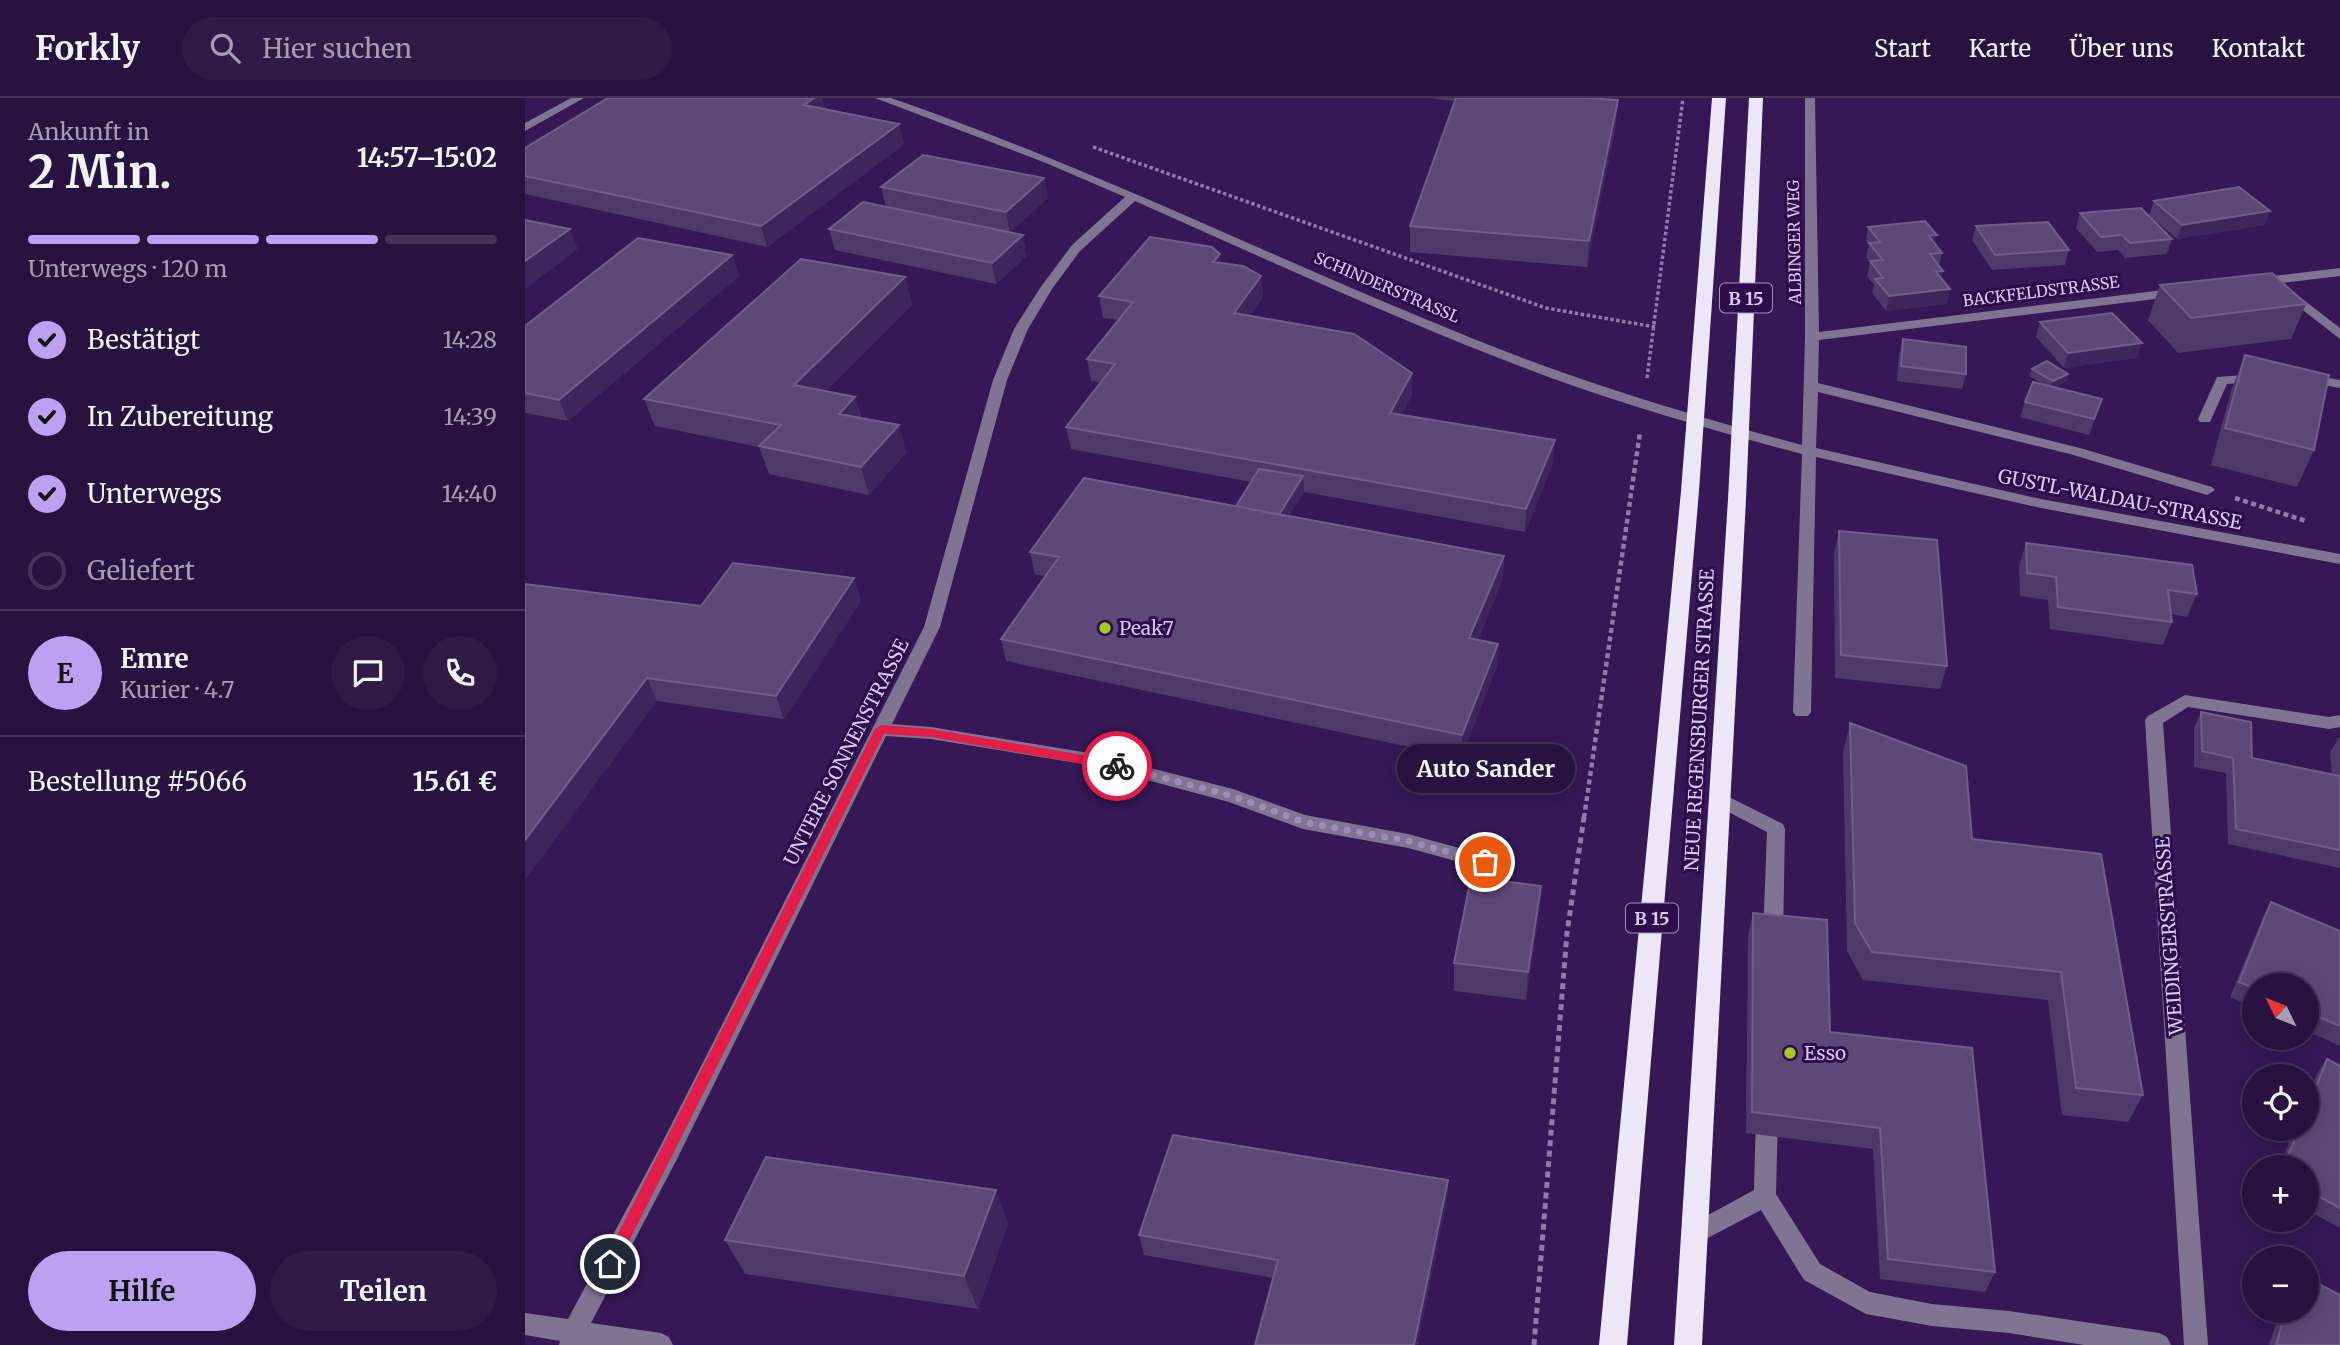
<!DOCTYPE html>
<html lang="de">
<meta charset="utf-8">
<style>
:root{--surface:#281240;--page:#301b47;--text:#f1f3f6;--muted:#a59eb1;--line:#443259;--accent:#bca0f2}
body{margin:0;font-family:Merriweather,serif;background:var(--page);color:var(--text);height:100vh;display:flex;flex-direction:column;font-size:26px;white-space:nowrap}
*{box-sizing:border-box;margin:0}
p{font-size:23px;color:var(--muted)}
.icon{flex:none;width:38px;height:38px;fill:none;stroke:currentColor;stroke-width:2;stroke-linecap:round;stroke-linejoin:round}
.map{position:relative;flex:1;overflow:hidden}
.sheet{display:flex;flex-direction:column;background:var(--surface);width:525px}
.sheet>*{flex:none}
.needle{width:46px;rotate:313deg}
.controls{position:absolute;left:1717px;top:875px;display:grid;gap:14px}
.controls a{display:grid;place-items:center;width:77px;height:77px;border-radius:50%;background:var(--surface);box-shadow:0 4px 18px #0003,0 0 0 2px var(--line);font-size:35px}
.pin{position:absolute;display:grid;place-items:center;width:60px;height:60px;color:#fff;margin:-30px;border:4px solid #fff;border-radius:50%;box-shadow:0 2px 7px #0007}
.courier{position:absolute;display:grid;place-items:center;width:70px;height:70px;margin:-35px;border:5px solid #e11d48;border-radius:50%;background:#fff;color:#222;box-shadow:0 2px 9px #0007}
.bubble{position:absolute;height:49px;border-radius:24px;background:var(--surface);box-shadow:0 4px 18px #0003,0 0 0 2px var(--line);font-size:23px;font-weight:700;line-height:49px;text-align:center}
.summary em{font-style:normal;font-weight:700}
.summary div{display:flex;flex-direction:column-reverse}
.summary{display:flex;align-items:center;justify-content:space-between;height:119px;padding:0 28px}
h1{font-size:46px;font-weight:700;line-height:52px}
.bar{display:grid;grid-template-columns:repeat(4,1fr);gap:10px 7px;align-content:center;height:84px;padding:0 28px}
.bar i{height:9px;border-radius:5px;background:var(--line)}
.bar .active{background:var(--accent)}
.bar p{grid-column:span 4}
.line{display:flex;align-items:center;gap:18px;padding:0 28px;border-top:2px solid var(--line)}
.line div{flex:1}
.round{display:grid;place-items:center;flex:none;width:74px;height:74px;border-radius:37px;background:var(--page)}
ol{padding:0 28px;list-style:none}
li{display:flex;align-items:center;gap:21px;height:77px}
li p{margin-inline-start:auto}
li .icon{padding:7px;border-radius:50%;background:var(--accent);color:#111;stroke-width:4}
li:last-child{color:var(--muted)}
li i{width:38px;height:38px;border:4px solid var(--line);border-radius:50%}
.action{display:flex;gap:14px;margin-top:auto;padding:14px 28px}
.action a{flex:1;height:80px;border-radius:42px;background:var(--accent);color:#111;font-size:28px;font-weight:700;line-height:80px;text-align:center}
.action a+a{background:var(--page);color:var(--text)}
header{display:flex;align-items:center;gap:42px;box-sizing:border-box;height:98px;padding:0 35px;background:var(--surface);border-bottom:2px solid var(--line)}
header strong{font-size:33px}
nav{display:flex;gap:38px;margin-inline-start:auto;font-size:24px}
.search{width:490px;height:63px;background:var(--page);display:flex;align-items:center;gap:18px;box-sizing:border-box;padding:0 24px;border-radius:38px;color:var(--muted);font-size:26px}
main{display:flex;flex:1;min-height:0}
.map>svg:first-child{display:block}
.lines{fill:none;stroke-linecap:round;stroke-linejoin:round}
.path-far2{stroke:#8f7aaa;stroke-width:3.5;stroke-dasharray:3.5 2.5;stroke-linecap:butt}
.path-far1{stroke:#8f7aaa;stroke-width:4.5;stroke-dasharray:5 3.5;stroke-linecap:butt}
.path{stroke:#8f7aaa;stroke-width:5;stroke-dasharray:6 4.5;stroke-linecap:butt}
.minor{fill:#7f7492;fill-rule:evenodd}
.highway{fill:#ece7f6;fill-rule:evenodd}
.wall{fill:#4e396a}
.shaded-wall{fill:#3e255c}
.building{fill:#5d4978;stroke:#715d8b;stroke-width:2}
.route{fill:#e11d48}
.done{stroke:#a08cba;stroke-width:7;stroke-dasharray:0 12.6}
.poi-dot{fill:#a4c824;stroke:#2c0c4a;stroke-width:2.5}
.labels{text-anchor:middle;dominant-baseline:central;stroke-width:6;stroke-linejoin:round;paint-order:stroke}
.far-street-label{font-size:16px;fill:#d9cbf0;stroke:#2c0c4a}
.shield{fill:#2c0c4a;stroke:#a592be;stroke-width:2}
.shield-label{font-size:18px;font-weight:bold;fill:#d9cbf0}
.street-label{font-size:19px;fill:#d9cbf0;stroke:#2c0c4a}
.poi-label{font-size:19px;fill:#d9cbf0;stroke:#2c0c4a;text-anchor:start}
</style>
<header>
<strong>Forkly</strong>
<div class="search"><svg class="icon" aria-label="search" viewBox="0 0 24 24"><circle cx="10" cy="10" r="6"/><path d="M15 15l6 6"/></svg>Hier suchen</div>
<nav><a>Start</a><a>Karte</a><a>Über uns</a><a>Kontakt</a></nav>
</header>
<main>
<section class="sheet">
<div class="summary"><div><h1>2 Min.</h1><p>Ankunft in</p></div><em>14:57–15:02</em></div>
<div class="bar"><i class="active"></i><i class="active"></i><i class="active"></i><i></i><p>Unterwegs · 120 m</p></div>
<ol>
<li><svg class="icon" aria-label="check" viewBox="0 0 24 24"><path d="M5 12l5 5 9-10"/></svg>Bestätigt<p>14:28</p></li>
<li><svg class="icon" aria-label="check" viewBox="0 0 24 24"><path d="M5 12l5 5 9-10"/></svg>In Zubereitung<p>14:39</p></li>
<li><svg class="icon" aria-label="check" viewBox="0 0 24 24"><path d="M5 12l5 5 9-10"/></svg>Unterwegs<p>14:40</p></li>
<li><i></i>Geliefert</li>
</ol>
<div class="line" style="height:126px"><b class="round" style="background:var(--accent);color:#111">E</b><div><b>Emre</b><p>Kurier · 4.7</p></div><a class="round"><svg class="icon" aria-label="chat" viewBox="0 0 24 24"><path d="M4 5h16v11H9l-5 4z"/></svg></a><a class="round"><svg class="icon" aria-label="phone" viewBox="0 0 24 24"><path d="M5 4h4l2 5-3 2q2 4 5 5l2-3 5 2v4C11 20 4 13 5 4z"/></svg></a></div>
<div class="line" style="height:91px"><div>Bestellung #5066</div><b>15.61 €</b></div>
<div class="action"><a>Hilfe</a><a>Teilen</a></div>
</section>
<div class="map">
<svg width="1815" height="1247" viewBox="0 0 1815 1247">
<rect width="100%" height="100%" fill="#351855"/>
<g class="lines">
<!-- path-far2 -->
<path class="path-far2" d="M568 49 1021 210 1130 229
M1122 280 1158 0"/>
<!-- path-far1 -->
<path class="path-far1" d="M1710 400 1781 423
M1059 720 1115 334"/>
<!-- path -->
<path class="path" d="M1009 1247 1042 835 1059 719"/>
<!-- minor -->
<path class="minor" d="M46 0H59L0 33V25Z
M350 0H366C563 68 750 161 944 239 1052 283 1164 317 1277 347L1280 239V0H1290L1294 234 1655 190 1662 194 1655 198 1294 242 1293 285 1555 350 1687 389 1690 392 1682 397 1545 356 1293 294 1291 350 1516 401 1815 456V466L1516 410 1291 359 1286 614 1283 618H1271L1268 614 1277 356C1190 333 1103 308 1018 277 879 225 745 163 610 103L555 153 527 191 503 231 482 282 415 529 367 626 406 629 570 656 708 691 780 717 883 736 967 759 969 764 967 769 960 771 883 750 778 731 704 704 570 668 406 641 361 638 151 1063 66 1225 136 1235 144 1239 148 1247H34L35 1243 0 1237V1215L43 1221 135 1049 399 529 468 282 489 231 515 190 547 147 600 99 521 65Z
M1815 170V178L1732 188 1726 184 1732 180Z
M1762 189 1815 230V241L1757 196 1756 193Z
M1735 276 1742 280 1740 283 1702 286 1685 324H1675L1673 321 1692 279Z
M1780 276 1815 282V290L1775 283 1773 280Z
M1660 597 1804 619 1815 617V629L1804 631 1663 609 1638 625 1683 1247H1659L1620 622 1623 618Z
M1194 694 1258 726 1260 731 1258 840 1255 846 1248 848 1241 846 1238 840 1242 734 1188 706 1185 701 1188 696Z
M1242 1006 1250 1008 1253 1015 1251 1096 1295 1166 1345 1194 1407 1206 1484 1213 1634 1235 1642 1239 1646 1247H1559L1484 1235 1407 1228 1341 1216 1279 1182 1236 1112 1179 1142 1171 1146 1163 1142 1160 1135 1163 1128 1229 1092 1231 1015 1234 1008Z"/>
<!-- highway -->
<path class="highway" d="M1187 0H1201L1174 393 1102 1247H1074L1156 393Z
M1224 0H1238L1221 401 1177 1247H1149L1203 401Z"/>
</g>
<!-- wall -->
<path class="wall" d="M83 0H297L300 11 374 26 379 46 242 149 0 96V50Z
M903 0H1061L1091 27 1062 169 885 154V128L930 3Z
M356 89 523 100 485 134 502 158 471 186 310 152 304 131 361 109Z
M1629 103 1745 113 1739 127 1652 141 1624 117Z
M1555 115 1647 141 1642 156 1600 160 1593 152 1572 154 1551 130Z
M1451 128 1544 152 1540 167 1467 172 1447 142Z
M1343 129 1410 146 1417 155 1414 168 1416 181 1425 191 1421 206 1361 213 1347 195 1349 187 1342 178 1345 164 1341 159 1344 147 1341 143Z
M207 157 214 178 43 323 0 315V228Z
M696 165 736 178 738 200 725 218 887 297 877 316 1028 365 1000 434 779 394 764 418 979 458 978 480 953 542 973 546 972 568 936 660 481 563 476 541 520 478 510 476 505 454 711 408 726 384 546 351 541 329 576 285 566 283 562 261 593 222 578 220 574 198Z
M380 179 387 206 300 293 330 299 337 320 374 327 381 355 344 397 244 376 234 349 130 328 119 301Z
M1635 187 1781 206 1766 241 1653 255 1623 222Z
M1515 224 1612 260 1539 270 1511 239Z
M1378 241 1441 276 1437 291 1372 283 1374 256Z
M1720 257 1789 352 1772 389 1686 367 1706 293Z
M1507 271 1543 276 1541 283 1530 289 1577 301 1564 337 1495 319 1500 304 1516 285 1504 278Z
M1314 433 1422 568 1415 591 1310 580 1309 455Z
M1501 445 1672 496 1662 519 1646 516 1647 524 1638 547 1525 531 1523 502 1495 498 1494 468Z
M0 486 176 508 336 503 259 621 132 603Z
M1676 614 1727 660 1807 677 1805 655 1814 639 1815 640V770L1703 746 1701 675 1669 669V630Z
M1325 625 1447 741 1618 997 1603 1024 1537 1017 1523 902 1338 882 1322 853 1318 654Z
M1016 788 1014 816 1001 902 929 893V865Z
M1746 804 1815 833V948L1782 933V887H1729V910L1705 899 1738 819Z
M1228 815 1305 934 1470 1174 1460 1194 1355 1181 1348 1051 1221 1035 1223 837Z
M1802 961 1815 968V1130L1782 1112V1069H1754L1770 1031H1782V1002L1792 976Z
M923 1082 922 1103 748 1180 619 1157 614 1137Z
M471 1092 483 1126 453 1211 220 1176 200 1142Z
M1755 1213H1782L1815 1247H1744Z"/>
<!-- shaded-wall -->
<path class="shaded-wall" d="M289 0H297L301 15 279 7Z
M1093 2 1091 27 1062 169 1064 143Z
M374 26 379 46 242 149 236 128Z
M519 80 523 100 485 135 481 114Z
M1745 113 1739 127 1652 141 1657 127Z
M45 131 53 151 0 191V163Z
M498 137 502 158 471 186 467 165Z
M1412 137 1409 152 1404 138Z
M695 156 697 176 688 164Z
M207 157 214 178 43 323 34 302Z
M1418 173 1415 188 1411 174Z
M736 178 738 200 711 237 709 215Z
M380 179 387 206 278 315 269 287Z
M1425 191 1421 206 1361 213 1364 198Z
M1617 245 1612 260 1539 270 1543 255Z
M887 275V297L866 336 865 315Z
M1543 276 1541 283 1525 291 1528 283Z
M330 299 338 326 314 316Z
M374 327 381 355 344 397 336 369Z
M1030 342 1028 365 1000 434 1001 411Z
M778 378 779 394 752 438 751 423Z
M979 458 978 480 944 563V540Z
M329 480 336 503 259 621 251 598Z
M973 546 972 568 936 660 937 637Z
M122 580 132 603 0 782V742Z
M1016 788 1014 816 1001 902 1003 874Z
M923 1082 922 1103 893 1247H889Z
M471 1092 483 1126 453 1211 439 1178Z"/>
<!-- building -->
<path class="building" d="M83 0H289L279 7 374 26 236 128 0 78V50Z
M931 0H1061L1093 2 1064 143 885 128Z
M398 57 519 80 481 114 356 89Z
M1714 89 1745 113 1657 127 1629 103Z
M338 104 498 137 467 165 304 131Z
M1616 110 1647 141 1605 145 1597 137 1576 139 1555 115Z
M0 122 45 131 0 163Z
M1400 123 1412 137 1404 138 1417 155 1405 156 1418 173 1411 174 1425 191 1364 198 1350 181 1358 180 1345 163 1358 162 1344 145 1355 144 1343 129Z
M1523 124 1544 152 1470 157 1451 128Z
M625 139 687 149 695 156 688 164 718 168 736 178 709 215 829 236 887 275 865 315 1030 342 1001 411 541 329 590 266 562 261 608 204 574 198Z
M113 140 207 157 34 302 0 295V228Z
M276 161 380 179 269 287 330 299 314 316 374 327 336 369 234 348 256 327 119 301Z
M1747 175 1781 206 1666 220 1635 187Z
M1587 215 1617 245 1543 255 1515 224Z
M1378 241 1441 249V276L1376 268Z
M1720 257 1804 277 1789 352 1700 330Z
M1522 263 1543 276 1528 283 1507 271Z
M1508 284 1577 301 1569 321 1500 304Z
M734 371 778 378 754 417 711 408Z
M559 380 979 458 944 540 973 546 937 637 476 541 534 459 505 454Z
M1314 433 1412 442 1422 568 1316 557Z
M1501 445 1667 467 1672 496 1643 492 1647 524 1533 509 1531 479 1502 475Z
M208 465 329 480 251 598 122 580 0 742V486L176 508Z
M1676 614 1726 624 1727 660 1815 678V752L1711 731 1708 660 1677 653Z
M1325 625 1441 668 1447 741 1576 756 1618 997 1551 990 1536 874 1347 854 1330 825Z
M946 779 1016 788 1003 874 929 865Z
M1746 804 1815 833V928L1782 914V887H1729V890L1714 884Z
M1228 815 1302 822 1305 934 1447 950 1470 1174 1363 1161 1355 1030 1227 1014Z
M1802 961 1815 968V1110L1782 1092V1069H1758L1774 1031H1782V1012Z
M648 1037 923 1082 889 1247H730L753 1162 614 1137Z
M241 1059 471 1092 439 1178 200 1142Z
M1782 1180 1815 1197V1247H1751L1761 1213H1782Z"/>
<!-- route -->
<path class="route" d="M356 627 406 631 592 663 598 668 592 672 406 639 359 636 90 1171H80V1161L350 631Z"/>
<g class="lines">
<!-- done -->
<path class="done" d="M592 668 708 698 778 724 883 743 960 764"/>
</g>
<!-- markers -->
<g class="poi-dot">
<circle cx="580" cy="530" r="7"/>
<circle cx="1265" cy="955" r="7"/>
</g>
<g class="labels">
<!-- far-street labels -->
<g class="far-street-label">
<text transform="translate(1269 144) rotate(-91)">ALBINGER WEG</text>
<text transform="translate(862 189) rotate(23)">SCHINDERSTRASSL</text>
<text transform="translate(1516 193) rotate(-7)">BACKFELDSTRASSE</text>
</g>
<!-- shield labels -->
<g class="shield">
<rect x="1195" y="185.5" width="52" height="29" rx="5"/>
<rect x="1101" y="805.5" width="52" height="29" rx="5"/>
</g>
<g class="shield-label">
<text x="1221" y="200">B 15</text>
<text x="1127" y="820">B 15</text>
</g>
<!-- street labels -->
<g class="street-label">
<text transform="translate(1595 401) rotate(11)">GUSTL-WALDAU-STRASSE</text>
<text transform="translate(1174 622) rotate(-87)">NEUE REGENSBURGER STRASSE</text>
<text transform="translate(321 654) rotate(-63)">UNTERE SONNENSTRASSE</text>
<text transform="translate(1644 838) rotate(-94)">WEIDINGERSTRASSE</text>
</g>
<!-- poi labels -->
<g class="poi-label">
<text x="594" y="530">Peak7</text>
<text x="1279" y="955">Esso</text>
</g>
</g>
</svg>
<div class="controls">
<a><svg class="needle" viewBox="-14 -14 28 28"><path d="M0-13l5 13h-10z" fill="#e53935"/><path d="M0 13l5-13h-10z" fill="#a59eb1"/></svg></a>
<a><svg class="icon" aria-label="locate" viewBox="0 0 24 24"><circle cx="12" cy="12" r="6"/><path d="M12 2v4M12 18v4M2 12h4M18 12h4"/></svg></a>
<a>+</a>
<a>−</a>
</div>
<div class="pin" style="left:960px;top:764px;background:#ea580c"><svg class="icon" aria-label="bag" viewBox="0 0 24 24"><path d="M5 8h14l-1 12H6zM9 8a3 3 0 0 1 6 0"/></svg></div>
<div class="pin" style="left:85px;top:1166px;background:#1f2937"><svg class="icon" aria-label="home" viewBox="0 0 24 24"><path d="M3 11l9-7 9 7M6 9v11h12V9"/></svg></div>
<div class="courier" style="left:592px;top:668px"><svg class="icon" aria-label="bike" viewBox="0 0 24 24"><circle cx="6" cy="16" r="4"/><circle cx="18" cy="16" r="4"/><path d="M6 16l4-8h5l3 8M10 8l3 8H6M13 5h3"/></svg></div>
<div class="bubble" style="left:872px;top:646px;width:178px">Auto Sander</div>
</div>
</main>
